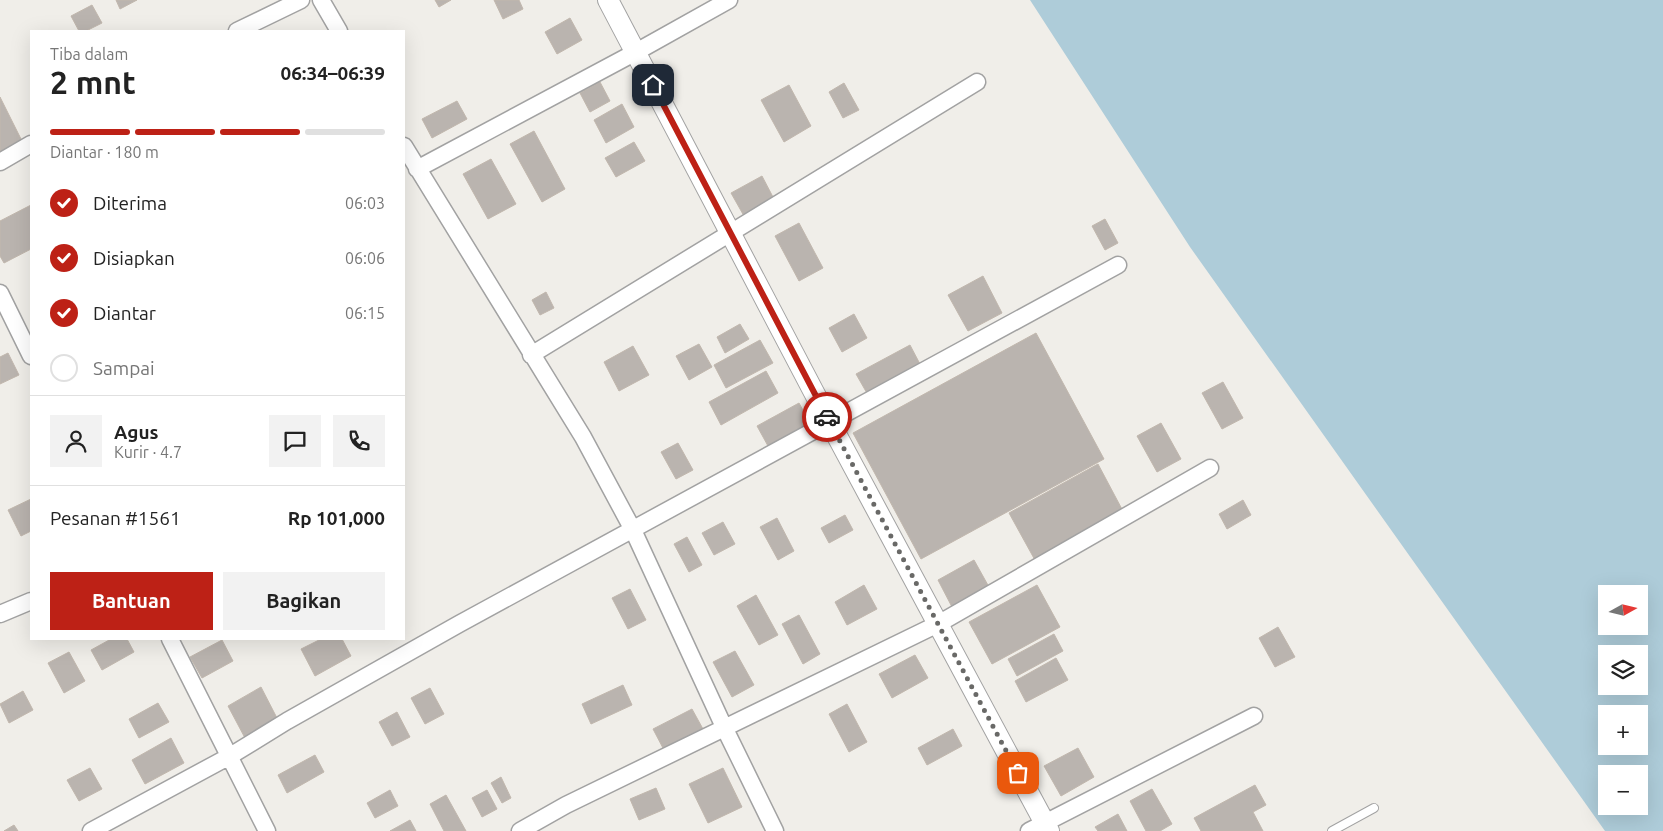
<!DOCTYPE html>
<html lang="id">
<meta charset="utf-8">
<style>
:root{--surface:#fff;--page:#f2f2f2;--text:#222;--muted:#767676;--line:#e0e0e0;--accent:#bd2116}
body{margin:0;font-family:Ubuntu,sans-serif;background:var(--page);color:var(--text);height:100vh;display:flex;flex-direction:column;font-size:19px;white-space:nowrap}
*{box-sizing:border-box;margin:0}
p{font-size:16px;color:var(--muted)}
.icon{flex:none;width:28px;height:28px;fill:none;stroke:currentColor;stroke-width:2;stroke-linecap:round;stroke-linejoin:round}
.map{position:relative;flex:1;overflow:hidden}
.sheet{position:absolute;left:30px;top:30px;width:375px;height:610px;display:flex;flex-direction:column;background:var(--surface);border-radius:0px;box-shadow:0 5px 20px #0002}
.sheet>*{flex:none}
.needle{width:32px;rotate:82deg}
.tools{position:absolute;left:1598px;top:585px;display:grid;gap:10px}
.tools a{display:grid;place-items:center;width:50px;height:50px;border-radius:0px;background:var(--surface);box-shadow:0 5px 20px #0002;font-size:25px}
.pin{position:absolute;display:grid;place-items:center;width:42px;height:42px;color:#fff;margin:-21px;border-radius:10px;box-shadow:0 2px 8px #0006}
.courier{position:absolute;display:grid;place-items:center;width:50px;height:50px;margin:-25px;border:4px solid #bd2116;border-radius:50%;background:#fff;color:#222;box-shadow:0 1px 6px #0007}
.head em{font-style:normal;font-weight:700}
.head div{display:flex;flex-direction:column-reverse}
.head{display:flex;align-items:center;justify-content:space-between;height:85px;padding:0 20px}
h1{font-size:32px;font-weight:700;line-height:38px}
.bar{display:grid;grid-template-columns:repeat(4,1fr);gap:8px 5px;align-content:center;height:60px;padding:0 20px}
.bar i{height:6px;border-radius:4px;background:var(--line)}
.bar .active{background:var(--accent)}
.bar p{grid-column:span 4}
.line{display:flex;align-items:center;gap:12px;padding:0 20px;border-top:1px solid var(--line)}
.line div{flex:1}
.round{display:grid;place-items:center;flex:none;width:52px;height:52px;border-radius:0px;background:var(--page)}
ol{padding:0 20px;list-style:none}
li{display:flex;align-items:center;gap:15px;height:55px}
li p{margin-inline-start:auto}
li .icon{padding:5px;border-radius:50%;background:var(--accent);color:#fff;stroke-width:4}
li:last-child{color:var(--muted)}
li i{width:28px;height:28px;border:2px solid var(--line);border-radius:50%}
.primary-button{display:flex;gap:10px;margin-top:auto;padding:10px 20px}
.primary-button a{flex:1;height:58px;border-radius:0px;background:var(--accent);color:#fff;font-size:20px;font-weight:700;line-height:58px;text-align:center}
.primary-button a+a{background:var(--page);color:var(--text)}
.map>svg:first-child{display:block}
.water{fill:#aeccd9;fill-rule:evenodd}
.building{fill:#bab4af;stroke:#c1b7ad}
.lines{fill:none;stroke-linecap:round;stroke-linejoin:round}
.service-casing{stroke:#a2a2a2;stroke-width:10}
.minor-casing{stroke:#a2a2a2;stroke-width:19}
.tertiary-casing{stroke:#a2a2a2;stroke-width:22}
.service{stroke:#fff;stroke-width:8}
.minor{stroke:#fff;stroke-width:16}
.tertiary{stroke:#fff;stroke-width:20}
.done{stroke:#696967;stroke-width:5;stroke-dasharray:0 9}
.route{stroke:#bd2116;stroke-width:6}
</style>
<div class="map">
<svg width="1663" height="831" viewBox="0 0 1663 831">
<rect width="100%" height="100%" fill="#f0eee9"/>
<!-- water -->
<path class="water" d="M1030 0H1663V831H1605L1190 247ZM1606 594H1639V626H1606ZM1606 654H1639V686H1606ZM1606 714H1639V746H1606ZM1606 774H1639V806H1606Z"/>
<!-- building -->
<path class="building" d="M116 0H137L120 9Z
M435 0H451L439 7Z
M494 0H519L523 9 503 19Z
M92 5 102 23 86 31H79L71 16Z
M570 18 582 40 557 54 545 32Z
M600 82 610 101 590 112 580 93Z
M844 83 859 110 843 118 829 92Z
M789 85 811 126 784 142 761 100Z
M0 97 24 145 0 157Z
M457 101 467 119 432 138 422 119Z
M622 104 634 127 606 143 594 120Z
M534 131 565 189 542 202 510 144Z
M634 142 645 161 616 177 605 158Z
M491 159 516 204 488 219 463 174Z
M762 176 774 199 744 216 731 193Z
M31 205V249L4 263 0 256V221Z
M1105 219 1118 243 1105 250 1092 226Z
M799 223 823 268 799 281 775 236Z
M983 276 1002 313 968 331 948 295Z
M546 292 554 308 540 315 532 300Z
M854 314 867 338 842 352 829 328Z
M740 324 749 339 725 353 717 337Z
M1036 333 1104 459 921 559 853 433Z
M760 340 773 363 726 388 714 365Z
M699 344 712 367 689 380 676 356Z
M910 345 921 366 868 395 856 374Z
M633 346 649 375 619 391 604 362Z
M8 353 19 375 0 384V357Z
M766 371 778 393 721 425 709 402Z
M1223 382 1243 418 1222 429 1202 393Z
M799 403 810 423 768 446 757 426Z
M1161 423 1181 459 1157 472 1137 436Z
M678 443 693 470 676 479 661 452Z
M1098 464 1124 513 1036 562 1009 513Z
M31 499V531L21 536 8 510Z
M1243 500 1251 515 1227 529 1219 514Z
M845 515 853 530 829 543 821 528Z
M777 518 794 551 778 560 760 527Z
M723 522 735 544 714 555 702 533Z
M687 537 702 565 689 572 674 544Z
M974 560 989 587 952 607 938 580Z
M864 585 877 609 847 625 835 602Z
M1037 585 1060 627 992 664 969 622Z
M630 589 646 620 628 629 612 598Z
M756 595 778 635 759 645 737 606Z
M799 615 820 654 803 664 782 624Z
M1278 627 1295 657 1275 667 1259 638Z
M1054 634 1063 651 1017 676 1008 659Z
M111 639H127L134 652 102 670 91 650Z
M321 639H342L351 656 315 676 301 649Z
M222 640 233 661 202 678 190 657Z
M735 651 754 685 732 697 713 662Z
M69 652 85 681 64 693 48 663Z
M915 655 928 678 892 698 879 674Z
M1056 658 1068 680 1026 702 1015 681Z
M623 685 632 705 591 724 582 704Z
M261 687 278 720 245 738 228 706Z
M430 688 444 714 425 724 411 698Z
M23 691 33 710 9 723 0 704Z
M158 703 169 722 139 738 129 719Z
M847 704 867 742 849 752 829 714Z
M692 709 703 729 664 750 653 729Z
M397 712 410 737 392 746 379 722Z
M953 729 962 746 927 765 918 748Z
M171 738 184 763 145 784 132 760Z
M1078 748 1094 777 1061 796 1044 766Z
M315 755 324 772 287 793 278 775Z
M90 768 102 789 79 801 67 780Z
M723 768 742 807 708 823 689 784Z
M501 777 511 798 502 803 491 783Z
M1255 785 1266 805 1253 812 1263 831H1201L1194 818Z
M656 788 665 809 639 820 630 799Z
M1152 789 1172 824 1160 831H1146L1130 801Z
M390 790 398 806 375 818 367 803Z
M487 790 497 809 482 817 472 798Z
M446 795 466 831H444L430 804Z
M1118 814 1127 831H1098L1095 827Z
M410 820 416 831H390Z
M14 825 18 831H4Z"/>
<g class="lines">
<!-- service casing -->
<g class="service-casing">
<path id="service" d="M1332 831 1374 808"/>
</g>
<!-- minor casing -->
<g class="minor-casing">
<path id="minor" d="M321 0 339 31
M237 31 301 0
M404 146 583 437 633 530 724 727 775 831
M0 162 31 144
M417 169 636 52 729 0
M0 293 31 356
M531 355 977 82
M0 614 31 601
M170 639 267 831
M91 831 230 756 287 721 459 624 1118 265
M520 831 566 805 938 624 1210 468
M1029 831 1254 716"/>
</g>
<!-- tertiary casing -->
<g class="tertiary-casing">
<path id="tertiary" d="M608 0 829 421 1049 831"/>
</g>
<!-- service -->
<use href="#service" class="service"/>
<!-- minor -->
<use href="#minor" class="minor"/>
<!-- tertiary -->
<use href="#tertiary" class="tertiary"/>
</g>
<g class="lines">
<!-- done -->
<path class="done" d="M827 417 1018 773"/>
<!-- route -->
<path class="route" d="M653 85 827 417"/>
</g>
</svg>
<div class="tools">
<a><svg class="needle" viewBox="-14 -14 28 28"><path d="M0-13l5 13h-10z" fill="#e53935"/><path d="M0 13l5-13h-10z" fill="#767676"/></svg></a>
<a><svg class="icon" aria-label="layers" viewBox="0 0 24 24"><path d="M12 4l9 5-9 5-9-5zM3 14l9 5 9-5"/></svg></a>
<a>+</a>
<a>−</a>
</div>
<div class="pin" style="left:1018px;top:773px;background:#ea580c"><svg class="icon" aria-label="bag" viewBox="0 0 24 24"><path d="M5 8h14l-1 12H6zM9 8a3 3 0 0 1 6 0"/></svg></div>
<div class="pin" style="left:653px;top:85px;background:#1f2937"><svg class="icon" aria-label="home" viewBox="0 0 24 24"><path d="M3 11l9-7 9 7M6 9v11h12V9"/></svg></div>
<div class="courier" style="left:827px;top:417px"><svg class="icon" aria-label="car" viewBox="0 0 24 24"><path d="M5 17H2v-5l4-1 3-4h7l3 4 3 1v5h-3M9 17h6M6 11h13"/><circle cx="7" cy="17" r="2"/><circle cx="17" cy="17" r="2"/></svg></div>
<section class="sheet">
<div class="head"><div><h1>2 mnt</h1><p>Tiba dalam</p></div><em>06:34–06:39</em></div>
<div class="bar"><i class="active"></i><i class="active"></i><i class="active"></i><i></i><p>Diantar · 180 m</p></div>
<ol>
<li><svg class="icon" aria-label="check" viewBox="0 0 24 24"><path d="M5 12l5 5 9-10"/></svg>Diterima<p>06:03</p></li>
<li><svg class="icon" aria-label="check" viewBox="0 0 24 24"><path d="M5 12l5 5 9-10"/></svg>Disiapkan<p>06:06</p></li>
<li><svg class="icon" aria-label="check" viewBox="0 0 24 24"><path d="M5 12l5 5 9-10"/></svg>Diantar<p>06:15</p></li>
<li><i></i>Sampai</li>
</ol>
<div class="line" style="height:90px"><a class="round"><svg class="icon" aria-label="person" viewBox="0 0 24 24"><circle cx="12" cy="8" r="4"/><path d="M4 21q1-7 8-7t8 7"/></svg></a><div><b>Agus</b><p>Kurir · 4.7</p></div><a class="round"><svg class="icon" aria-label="chat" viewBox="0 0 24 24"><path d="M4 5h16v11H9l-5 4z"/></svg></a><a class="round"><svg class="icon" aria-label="phone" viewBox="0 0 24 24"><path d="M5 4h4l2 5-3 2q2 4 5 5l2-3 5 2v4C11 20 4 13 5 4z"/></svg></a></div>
<div class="line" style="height:65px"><div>Pesanan #1561</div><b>Rp 101,000</b></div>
<div class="primary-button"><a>Bantuan</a><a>Bagikan</a></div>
</section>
</div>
